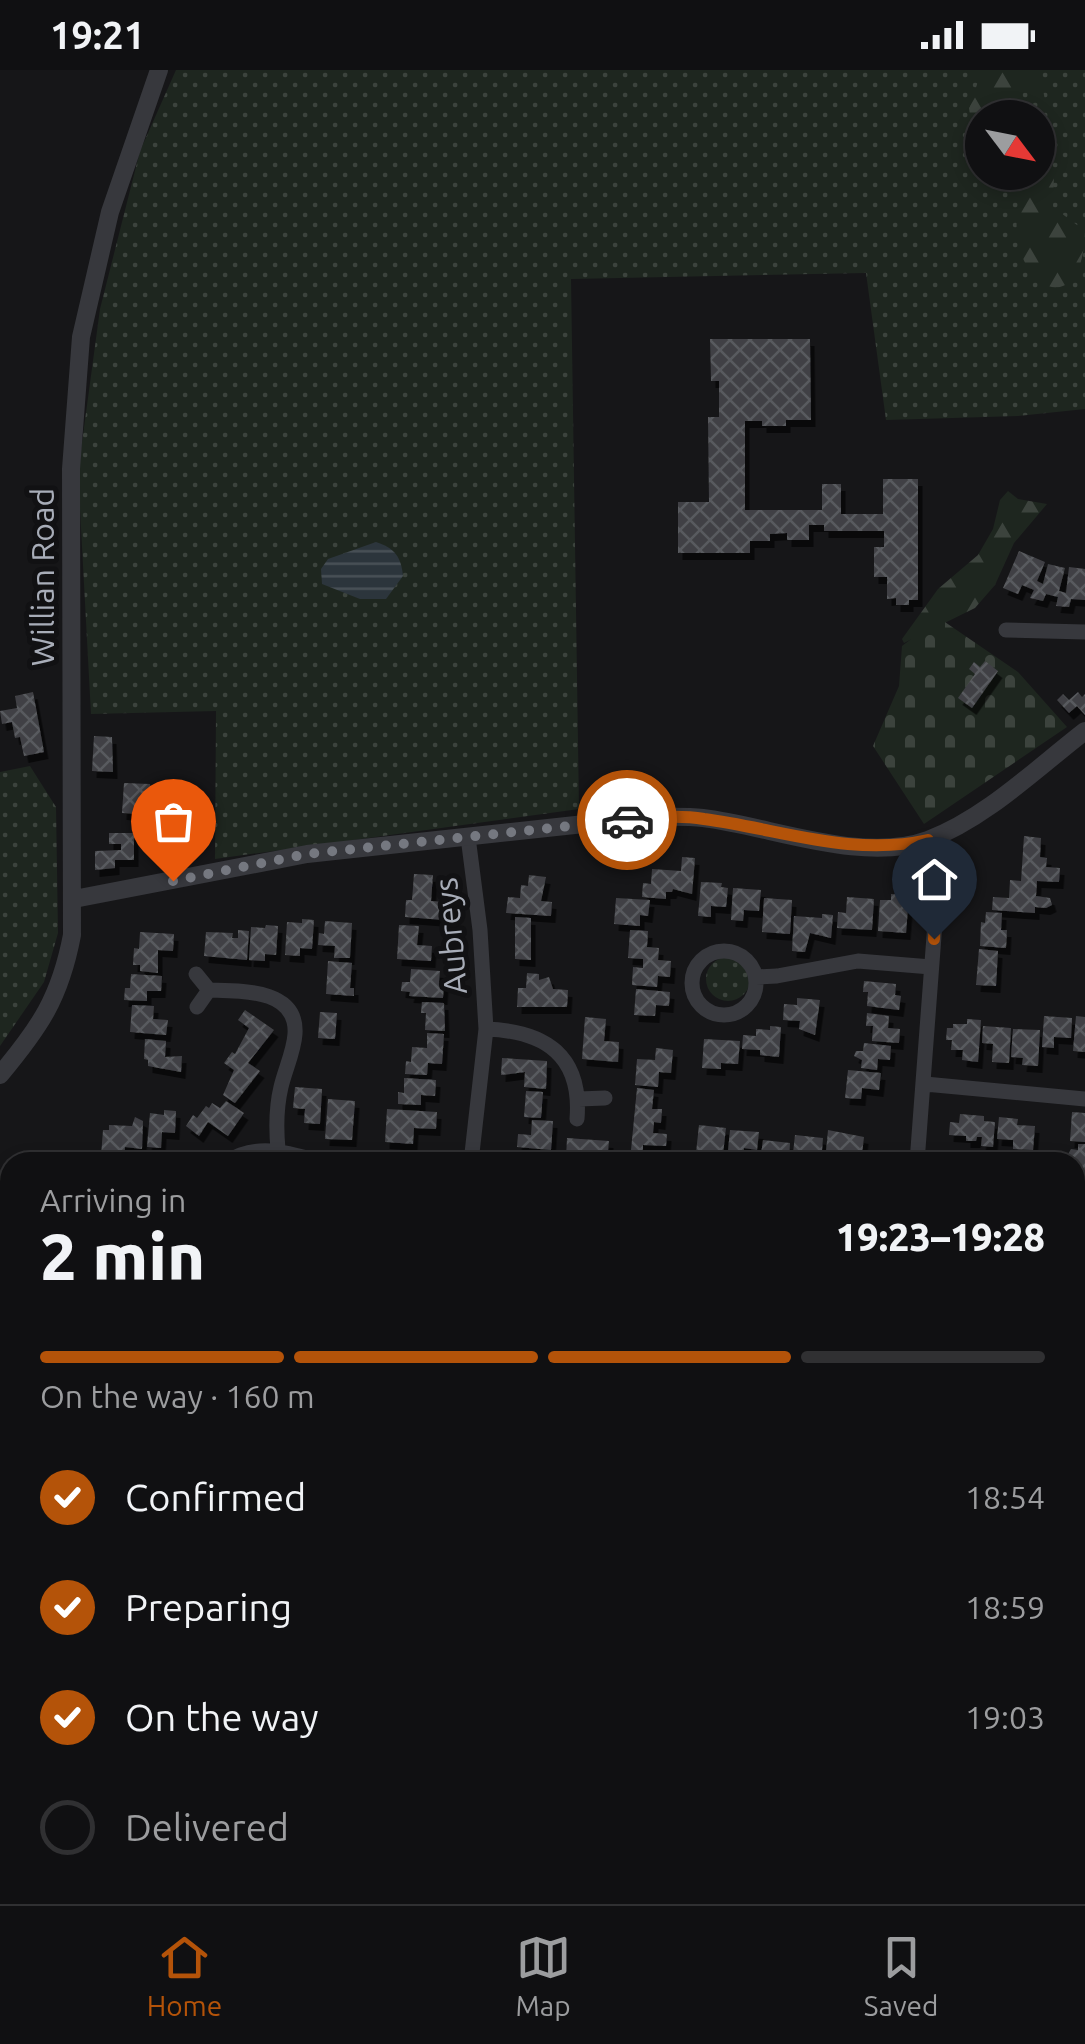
<!DOCTYPE html>
<meta charset="utf-8">
<style>
:root{--surface:#101012;--page:#19191b;--text:#f1f3f6;--muted:#9c9d9f;--line:#303032;--accent:#b45309}
body{margin:0;font-family:Ubuntu,sans-serif;background:var(--page);color:var(--text);height:100vh;display:flex;flex-direction:column;font-size:38px;white-space:nowrap}
*{box-sizing:border-box;margin:0}
p{font-size:32px;color:var(--muted)}
.icon{flex:none;width:55px;height:55px;fill:none;stroke:currentColor;stroke-width:2;stroke-linecap:round;stroke-linejoin:round}
.map{position:relative;flex:1;overflow:hidden}
.drawer{position:absolute;left:0px;top:1082px;width:1085px;height:752px;display:flex;flex-direction:column;background:var(--surface);border-radius:30px 30px 0 0;box-shadow:0 5px 15px #0003,0 0 0 2px var(--line)}
.drawer>*{flex:none}
.needle{width:65px;rotate:122deg}
.fabs{position:absolute;left:965px;top:30px;display:grid;gap:20px}
.fabs a{display:grid;place-items:center;width:90px;height:90px;border-radius:50%;background:var(--surface);box-shadow:0 5px 15px #0003,0 0 0 2px var(--line);font-size:50px}
.pin{position:absolute;display:grid;place-items:center;width:85px;height:85px;color:#fff;margin:-102px -42px;border-radius:50% 50% 50% 0;rotate:-45deg;box-shadow:0 0 10px #0007}
.pin .icon{rotate:45deg}
.courier{position:absolute;display:grid;place-items:center;width:100px;height:100px;margin:-50px;border:8px solid #b45309;border-radius:50%;background:#fff;color:#222;box-shadow:0 2px 12px #0007}
.headline em{font-style:normal;font-weight:800}
.headline div{display:flex;flex-direction:column-reverse}
.headline{display:flex;align-items:center;justify-content:space-between;height:170px;padding:0 40px}
h1{font-size:65px;font-weight:800;line-height:75px}
.bar{display:grid;grid-template-columns:repeat(4,1fr);gap:15px 10px;align-content:center;height:120px;padding:0 40px}
.bar i{height:12px;border-radius:8px;background:var(--line)}
.bar .active{background:var(--accent)}
.bar p{grid-column:span 4}
ol{padding:0 40px;list-style:none}
li{display:flex;align-items:center;gap:30px;height:110px}
li p{margin-inline-start:auto}
li .icon{padding:10px;border-radius:50%;background:var(--accent);color:#fff;stroke-width:4}
li:last-child{color:var(--muted)}
li i{width:55px;height:55px;border:5px solid var(--line);border-radius:50%}
.status{display:flex;justify-content:space-between;align-items:center;height:70px;padding:0 50px;background:var(--surface);direction:ltr}
.status svg{height:28px;fill:currentColor}
.tabs{display:flex;justify-content:space-around;align-items:center;height:140px;border-top:2px solid var(--line);background:var(--surface);font-size:28px;color:var(--muted)}
.tabs a{display:grid;justify-items:center;gap:5px}
.tabs .active{color:var(--accent)}
.map>svg:first-child{display:block}
.built{fill:#222225}
.grass{fill:url(#grass-dots);fill-rule:evenodd}
.forest{fill:url(#forest-firs)}
.cemetery{fill:url(#cemetery-stones)}
.water{fill:url(#water-rules)}
.building{fill:url(#building-cross-hatch);filter:url(#shadow)}
.lines{fill:none;stroke-linecap:round;stroke-linejoin:round}
.minor{stroke:#37383d;stroke-width:15}
.tertiary{stroke:#37383d;stroke-width:18}
.done{stroke:#757880;stroke-width:10;stroke-dasharray:0 18}
.route{stroke:#b45309;stroke-width:12}
.labels{text-anchor:middle;dominant-baseline:central;stroke-width:10;stroke-linejoin:round;paint-order:stroke}
.street-label{font-size:32px;fill:#a8adb8;stroke:#111113}
</style>
<div class="status"><b>19:21</b><svg viewBox="0 0 49 12"><path d="M0 12V9h3v3zM5 12V6h3v6zM10 12V3h3v9zM15 12V0h3v12zM26 1h20v11H26zM47 4h2v5h-2z"/></svg></div>
<div class="map">
<svg width="1085" height="1834" viewBox="0 0 1085 1834">
<defs>
<pattern id="grass-dots" width="8" height="8" patternUnits="userSpaceOnUse" patternTransform="scale(2.5)"><rect width="8" height="8" fill="#1e261f"/><path d="M2 2h.1M6 6h.1" fill="none" stroke="#3c433d" stroke-width="1.8" stroke-linecap="round"/></pattern>
<pattern id="forest-firs" width="22" height="20" patternUnits="userSpaceOnUse" patternTransform="scale(2.5)"><rect width="22" height="20" fill="#1e261f"/><path d="M5 1l3.5 6h-7zM16 11l3.5 6h-7z" fill="#3c433d"/></pattern>
<pattern id="cemetery-stones" width="16" height="16" patternUnits="userSpaceOnUse" patternTransform="scale(2.5)"><rect width="16" height="16" fill="#1e261f"/><path d="M2 7V4a2 2 0 0 1 4 0v3zM10 15v-3a2 2 0 0 1 4 0v3z" fill="#3c433d"/></pattern>
<pattern id="water-rules" width="6" height="5" patternUnits="userSpaceOnUse" patternTransform="scale(2.5)"><rect width="6" height="5" fill="#2c353c"/><path d="M0 2.5h6" fill="none" stroke="#485056"/></pattern>
<pattern id="building-cross-hatch" width="8" height="8" patternUnits="userSpaceOnUse" patternTransform="scale(2.5)"><rect width="8" height="8" fill="#404145"/><path d="M0 0l8 8M0 8l8-8" fill="none" stroke="#595a5e"/></pattern>
<filter id="shadow"><feDropShadow dx="4.5" dy="7" stdDeviation="0" flood-color="#0009"/></filter>
</defs>
<rect width="100%" height="100%" fill="#161618"/>
<!-- built -->
<path class="built" d="M135 1825H550V1826L544 1834H130Z"/>
<!-- grass -->
<path class="grass" d="M176 0H1085V339L1018 346 886 350 866 203 571 209 579 739 215 789 216 641 91 644 78 402 100 239 140 81ZM982 48H1038V102H982Z
M30 696 56 737 58 863 44 912 0 976V702Z
M706 909a22 22 0 1 1 44 0a22 22 0 1 1-44 0Z
M1085 1490V1817L1075 1813V1491Z"/>
<!-- forest -->
<path class="forest" d="M982 0H1039L1045 30C1016 14 1011 25 991 47L982 48V53L971 52 969 38Z
M1040 101 1054 104 1053 137 1077 155 1085 157C1085 260 1005 216 1018 138 1021 121 1024 107 1040 101Z
M1008 421 1018 429 1047 434 1014 473 995 515 975 538 904 573 902 569 938 519 978 485 993 459 1000 430Z"/>
<!-- cemetery -->
<path class="cemetery" d="M939 548 1018 602 1067 657 924 754 873 676 899 616 902 576Z"/>
<!-- water -->
<path class="water" d="M376 472C395 478 401 487 403 506L386 529H360L322 514 321 499 328 489Z"/>
<!-- building -->
<path class="building" d="M710 269H810L811 350H786V356H762V351H745V440H822V414H841V444H883V409H918V530H909V535H896V528L887 529V507H874V477H884V461H824V455H809V470H787V463L770 464V471H750V483H678V432H709L708 347H719V311H711Z
M1019 481 1045 492 1037 511 1043 514 1048 494 1065 498 1059 521 1066 523 1069 497 1085 499V530L1071 529 1069 537 1056 536 1058 527 1046 524 1043 531 1030 528 1034 520 1022 515 1018 524 1003 518Z
M985 591 998 601 972 638 958 628 975 604 969 599 974 592 980 597Z
M33 622 44 682 24 686 20 667 15 668 12 652 2 654 0 641 17 638 15 626Z
M1078 622 1082 627 1085 624V645L1077 636 1069 643 1057 630 1063 624 1069 630Z
M94 666 112 667 113 702 92 701Z
M124 713 150 714 153 745 122 743Z
M109 763H134V790H115V798L95 800V781L121 780V774H109Z
M1024 766 1041 768 1040 787 1047 788 1046 797 1060 798 1059 812 1037 811 1036 826 1050 828 1052 835 1046 838 1035 837V843L992 840 993 827 1009 828 1010 810 1021 811Z
M682 787 695 788 692 824 673 819 672 822H666V829L642 827 643 813 651 814 652 799 681 801Z
M414 804 433 805 431 831 445 832 444 850 405 847 406 830H412Z
M529 805 546 807 541 831 552 832 551 846 506 843 508 827 520 828 521 815 528 816Z
M701 812 722 813 721 817 728 818 726 837 711 836V847L698 846Z
M733 818 761 820 759 841 744 840 743 851 731 850Z
M891 824 909 825 906 863 878 861 880 830H891Z
M847 827 874 829 872 860 837 858 838 842 846 843Z
M616 828 650 830 648 846 640 845V856L614 854Z
M764 828 792 830 790 864 762 862Z
M986 842 1002 843 1001 860H1007L1006 878 980 876 981 852 985 853Z
M822 844 833 845 831 868 810 863 805 882 792 881 794 846 822 848Z
M515 847 531 848V890L515 889Z
M302 849 314 850 312 879 300 878V886L285 885 287 852 302 853Z
M325 851 352 853 350 888H334L335 876 318 875 319 863 324 864Z
M266 855 278 856 276 885 265 884V891L249 890 251 857 265 858Z
M399 855 419 856 417 875 432 876 431 891 397 889Z
M238 860 249 861 247 890 204 886 206 862 233 863 232 868H238Z
M630 860 648 861 647 877 659 878 658 890 671 891 670 907 658 906 657 917 632 915 633 897 643 898V889L628 888Z
M140 862 174 864 173 881 158 880V903L140 901V895H133L134 878 139 879Z
M979 879 998 881 996 916 976 915Z
M328 891 352 893 350 918H354V926L326 924Z
M411 899 440 901 439 912 444 913 443 928 409 926 410 922 401 921 402 912H410Z
M527 903 539 904V910L549 907 553 919 568 920 567 937H517L518 918H526Z
M131 904 162 906 161 921H147V931L124 930 125 918H130Z
M864 911 896 914 895 925 901 926 899 940 867 936 868 922H863Z
M636 919 670 922 669 936 656 935 655 946 634 945Z
M797 928 820 930 815 965 799 959 800 951 783 950 784 934 797 935Z
M422 932 444 933 445 961 425 960 426 943H421Z
M132 935 154 936 153 949 168 950 166 965 130 962Z
M245 940 274 960 248 993 260 1001 235 1033 223 1025 234 1000 224 993 232 982 235 984 249 958 238 950Z
M320 942 337 943 335 969 318 968Z
M867 943 889 946 888 958 900 959 899 973 872 971 873 956H866Z
M1044 946 1072 948 1071 968 1054 967V978L1042 977Z
M1076 946 1085 947V982L1073 981Z
M585 947 606 949 604 971 619 972 618 992 582 989Z
M967 949 981 950 978 992 962 990 963 980H951L952 970H946L947 958H953V954H967Z
M770 956 781 957 779 987 760 985V980L742 979 743 965 756 966V959L770 960Z
M983 956 1011 958 1009 993 992 992 993 974 982 973Z
M1013 959 1040 960 1038 996 1022 995 1023 988 1011 987Z
M427 963 444 964 442 994 428 993 427 1005 405 1004 406 991 411 992 412 977 427 978Z
M145 969 166 971 165 987 182 986 181 1002 148 996V990L144 989Z
M704 969 740 971 738 994 721 993V999L702 998Z
M864 973 891 976 890 990 878 989 877 1000 861 998 862 990 854 986 856 981H863Z
M656 978 673 980 671 1003 659 1002 658 1017 635 1015 637 989 655 990Z
M502 988 547 991 546 1019 524 1017 525 1002 501 1005Z
M848 1000 881 1003 879 1020 862 1018 861 1029 845 1028Z
M404 1008 436 1010 435 1026 421 1025V1035L398 1034V1022L404 1023Z
M295 1017 322 1019 320 1054 304 1053 305 1039 293 1038Z
M637 1018 654 1020 652 1039H662L661 1053 654 1052 653 1063 667 1064 666 1076 643 1075V1081L631 1080Z
M526 1021 543 1022 541 1048 524 1047Z
M328 1029 355 1031 352 1070 325 1069Z
M226 1031 244 1043 228 1066 208 1052 199 1066 186 1056 193 1045 197 1048 206 1036 209 1038 212 1033 220 1038Z
M387 1039 437 1042 436 1059 414 1058 413 1074 385 1072Z
M164 1040 176 1041 175 1063 162 1062 161 1078 147 1077 150 1043 164 1045Z
M1072 1042 1085 1043V1072L1070 1071Z
M960 1044 984 1046V1051L995 1052 993 1077 981 1076 982 1067H977L976 1071H966V1066L949 1065 950 1052 959 1053Z
M135 1047 143 1051 142 1079 125 1077 124 1091 101 1086 103 1060H109V1055L132 1056Z
M999 1047 1018 1049 1017 1055 1035 1056 1033 1080 1013 1079V1070L997 1069Z
M532 1050 553 1051 551 1080 517 1077 518 1064 531 1065Z
M699 1055 726 1058 723 1084 710 1082 709 1092H695Z
M730 1060 759 1062 757 1080 744 1078 743 1092H727Z
M828 1060 864 1067 861 1092 840 1087 839 1092H825Z
M795 1065 823 1068 821 1092H792Z
M567 1068 609 1071 607 1092 566 1088Z
M763 1070 790 1073 789 1090 760 1092Z
M1078 1074H1085V1103L1075 1102 1077 1090 1067 1086 1071 1079 1078 1080Z
M492 1083 526 1085 525 1092H492Z
M1075 1103 1085 1104V1165H1075Z
M1082 1369 1085 1412 1075 1413V1370Z
M1085 1420V1455L1075 1457V1422Z
M392 1825H508L511 1827 506 1834H496L488 1829 484 1834H405Z
M868 1825H898L893 1834H864Z"/>
<g class="lines">
<!-- minor -->
<path class="minor" d="M1006 560 1085 562
M468 767 480 860 486 959 471 1092
M692 913a32 32 0 1 1 64 0a32 32 0 1 1-64 0Z
M196 904 209 920
M756 907 777 906 858 891 931 897
M197 937 209 920C239 921 298 918 295 964 294 981 285 1000 281 1017 276 1038 276 1058 278 1079
M486 959C546 961 582 986 577 1049
M925 1014 1085 1029
M579 1029 605 1028
M227 1092C257 1072 289 1083 321 1092
M917 1092 938 813 937 797 928 770
M1075 1325 1085 1330
M695 1825 709 1834"/>
<!-- tertiary -->
<path class="tertiary" d="M74 829 307 784 649 747C667 747 685 746 703 748 770 756 862 794 928 770 986 748 1037 698 1085 661
M0 1005C40 957 60 928 72 865L71 399 81 267 110 142 159 0"/>
</g>
<g class="lines">
<!-- done -->
<path class="done" d="M173 811 307 784 627 750"/>
<!-- route -->
<path class="route" d="M627 750C652 747 679 745 704 749 780 759 851 787 928 770L937 797 934 869"/>
</g>
<g class="labels">
<!-- street labels -->
<g class="street-label">
<text transform="translate(42 507) rotate(-90)">Willian Road</text>
<text transform="translate(450 866) rotate(-95)">Aubreys</text>
</g>
</g>
</svg>
<div class="fabs">
<a><svg class="needle" viewBox="-14 -14 28 28"><path d="M0-13l5 13h-10z" fill="#e53935"/><path d="M0 13l5-13h-10z" fill="#9c9d9f"/></svg></a>
</div>
<div class="pin" style="left:173px;top:811px;background:#ea580c"><svg class="icon" aria-label="bag" viewBox="0 0 24 24"><path d="M5 8h14l-1 12H6zM9 8a3 3 0 0 1 6 0"/></svg></div>
<div class="pin" style="left:934px;top:869px;background:#1f2937"><svg class="icon" aria-label="home" viewBox="0 0 24 24"><path d="M3 11l9-7 9 7M6 9v11h12V9"/></svg></div>
<div class="courier" style="left:627px;top:750px"><svg class="icon" aria-label="car" viewBox="0 0 24 24"><path d="M5 17H2v-5l4-1 3-4h7l3 4 3 1v5h-3M9 17h6M6 11h13"/><circle cx="7" cy="17" r="2"/><circle cx="17" cy="17" r="2"/></svg></div>
<section class="drawer">
<div class="headline"><div><h1>2 min</h1><p>Arriving in</p></div><em>19:23–19:28</em></div>
<div class="bar"><i class="active"></i><i class="active"></i><i class="active"></i><i></i><p>On the way · 160 m</p></div>
<ol>
<li><svg class="icon" aria-label="check" viewBox="0 0 24 24"><path d="M5 12l5 5 9-10"/></svg>Confirmed<p>18:54</p></li>
<li><svg class="icon" aria-label="check" viewBox="0 0 24 24"><path d="M5 12l5 5 9-10"/></svg>Preparing<p>18:59</p></li>
<li><svg class="icon" aria-label="check" viewBox="0 0 24 24"><path d="M5 12l5 5 9-10"/></svg>On the way<p>19:03</p></li>
<li><i></i>Delivered</li>
</ol>
</section>
</div>
<nav class="tabs">
<a class="active"><svg class="icon" aria-label="home" viewBox="0 0 24 24"><path d="M3 11l9-7 9 7M6 9v11h12V9"/></svg>Home</a>
<a><svg class="icon" aria-label="map" viewBox="0 0 24 24"><path d="M3 6l6-2 6 2 6-2v14l-6 2-6-2-6 2zM9 4v14M15 6v14"/></svg>Map</a>
<a><svg class="icon" aria-label="saved" viewBox="0 0 24 24"><path d="M7 4h10v16l-5-4-5 4z"/></svg>Saved</a>
</nav>
